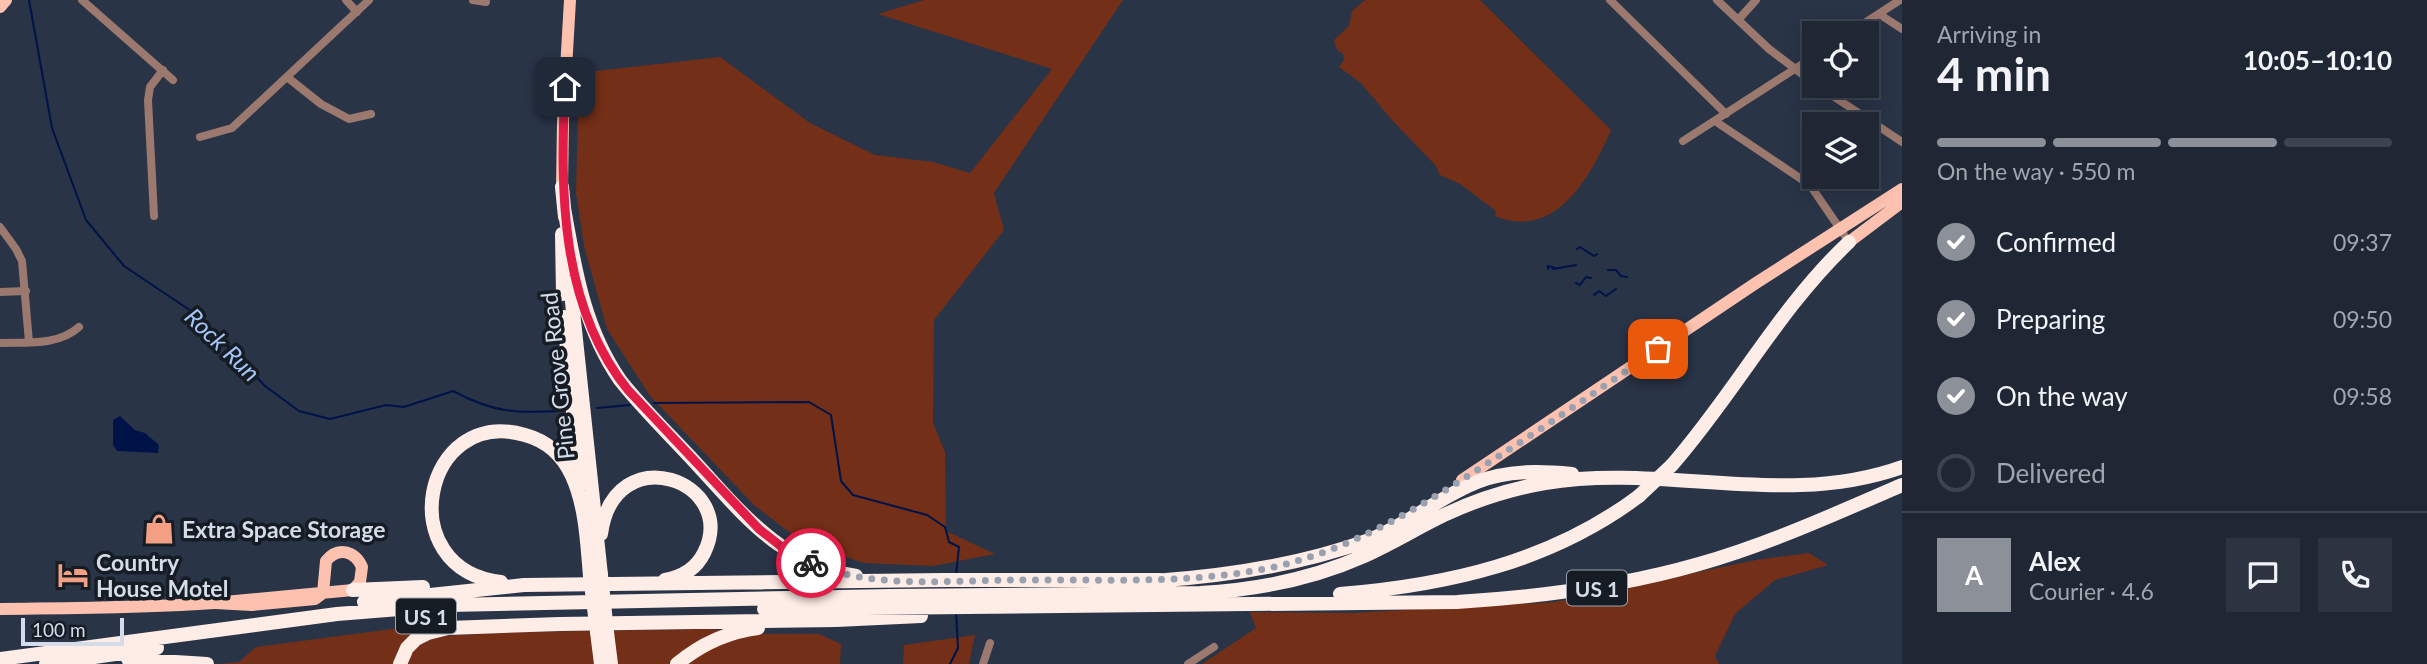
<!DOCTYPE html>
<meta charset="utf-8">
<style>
:root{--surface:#1f2735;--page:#2c3341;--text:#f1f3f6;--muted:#a1a5ad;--line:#3c4450;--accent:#8c9099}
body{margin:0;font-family:Lato,sans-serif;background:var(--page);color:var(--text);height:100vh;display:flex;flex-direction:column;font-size:26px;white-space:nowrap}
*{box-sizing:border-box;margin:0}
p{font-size:23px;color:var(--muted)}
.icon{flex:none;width:38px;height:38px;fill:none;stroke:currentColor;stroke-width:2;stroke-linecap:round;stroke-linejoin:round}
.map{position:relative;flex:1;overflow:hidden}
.panel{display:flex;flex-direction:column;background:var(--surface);width:525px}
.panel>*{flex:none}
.fabs{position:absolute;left:1802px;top:21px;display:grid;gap:14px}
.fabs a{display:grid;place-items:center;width:77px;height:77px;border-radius:0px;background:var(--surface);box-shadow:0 4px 18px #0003,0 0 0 2px var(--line);font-size:35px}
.scale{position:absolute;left:21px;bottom:18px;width:103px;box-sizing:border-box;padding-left:7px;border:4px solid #d5dce9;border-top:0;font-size:19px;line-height:24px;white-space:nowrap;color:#d5dce9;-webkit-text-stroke:5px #161c24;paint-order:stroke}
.pin{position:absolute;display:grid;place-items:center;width:60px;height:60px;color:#fff;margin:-30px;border-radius:14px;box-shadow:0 4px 10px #0006}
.courier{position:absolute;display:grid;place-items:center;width:70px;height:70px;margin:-35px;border:5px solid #e11d48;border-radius:50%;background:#fff;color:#222;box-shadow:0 2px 9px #0007}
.summary em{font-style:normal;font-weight:700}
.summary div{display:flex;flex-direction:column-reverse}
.summary{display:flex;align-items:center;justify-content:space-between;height:119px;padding:0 35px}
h1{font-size:46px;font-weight:700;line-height:52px}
.bar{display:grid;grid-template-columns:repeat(4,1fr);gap:10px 7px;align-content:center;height:84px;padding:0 35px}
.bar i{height:9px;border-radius:5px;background:var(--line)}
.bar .active{background:var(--accent)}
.bar p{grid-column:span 4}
.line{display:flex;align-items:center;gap:18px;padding:0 35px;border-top:2px solid var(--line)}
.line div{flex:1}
.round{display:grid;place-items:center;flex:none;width:74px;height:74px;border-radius:0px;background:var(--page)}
ol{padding:0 35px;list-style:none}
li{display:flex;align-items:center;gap:21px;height:77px}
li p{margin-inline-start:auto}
li .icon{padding:7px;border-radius:50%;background:var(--accent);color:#fff;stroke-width:4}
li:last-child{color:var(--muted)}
li i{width:38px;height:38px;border:4px solid var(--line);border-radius:50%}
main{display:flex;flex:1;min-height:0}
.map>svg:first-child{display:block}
.green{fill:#732f17}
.water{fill:#001349}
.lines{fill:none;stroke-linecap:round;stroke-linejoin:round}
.stream{stroke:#001349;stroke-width:2}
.minor{stroke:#9c796e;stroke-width:8}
.primary{stroke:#fcc2af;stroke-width:12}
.motorway{stroke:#feece6;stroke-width:14}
.motorway-bridge{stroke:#feece6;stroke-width:14}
.done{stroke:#99a1b0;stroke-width:7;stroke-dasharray:0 12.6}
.route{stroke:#e11d48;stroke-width:9}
.labels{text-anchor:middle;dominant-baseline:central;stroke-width:7;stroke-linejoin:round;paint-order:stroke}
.shield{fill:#161c24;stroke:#9ca2ae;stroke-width:2}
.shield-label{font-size:21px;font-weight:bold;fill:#d5dce9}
.street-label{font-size:23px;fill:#d5dce9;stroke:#161c24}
.poi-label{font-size:23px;font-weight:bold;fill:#d5dce9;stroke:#161c24;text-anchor:start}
.water-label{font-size:24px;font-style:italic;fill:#a6c5f9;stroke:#161c24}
</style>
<main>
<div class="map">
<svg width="1902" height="664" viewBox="0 0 1902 664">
<rect width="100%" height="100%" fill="#293447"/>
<!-- green -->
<path class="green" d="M924 0H1123L994 193 1004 230 934 320 933 423 945 452 946 531 995 554 933 566 864 563 803 543 754 505 650 396 607 329 584 246 576 193 579 73 720 57 810 123 875 155 933 162 970 173 1052 69 878 14Z
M1365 0H1480L1611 130C1591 176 1556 241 1495 216L1496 211 1460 184 1440 175 1436 166 1391 119 1361 83 1339 67 1344 60 1343 54 1337 50 1334 40 1349 26 1352 11Z
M1809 553 1828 565 1775 580 1735 614 1715 656 1719 664H1202L1256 628 1250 612 1351 613 1555 602 1756 560Z
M422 625 442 636 517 632 706 629 768 634H819L841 644 840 664H218L239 662 256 647Z
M975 635 969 664H903L904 645Z"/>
<!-- water -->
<path class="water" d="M120 416 135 430 145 433 159 445 158 453 117 451 113 445V420Z"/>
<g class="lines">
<!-- stream -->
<path class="stream" d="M29 0 52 128 86 220 124 266 200 317 265 386 299 411 330 419 386 405 404 407 453 391C494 413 515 413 560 411
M1577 249 1580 247 1594 256 1597 254
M1548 269V266L1555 268
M1553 269 1576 265
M1608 270H1616L1621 276 1627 277
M1576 283 1580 285 1586 277 1591 278
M1594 295 1599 291 1606 296 1616 289
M654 403 809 402 831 415 841 481 853 495 927 515 945 527 949 542 959 547 956 575
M597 408 630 405
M950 664 958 648 956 612"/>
<!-- minor -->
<path class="minor" d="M82 0 173 80
M346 0 357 12
M473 0 486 2
M1610 0 1726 114
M1717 0 1769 49 1815 84
M1879 14 1902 29
M1738 20 1756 0
M1849 33 1900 0
M287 77 321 104 349 119 371 114
M1818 86 1902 142
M1715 121 1810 185 1849 242
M200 137 232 128 369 0
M1683 141 1815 56
M154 216 148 100 150 87 163 70
M0 227 16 249 22 261 29 342
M0 292 26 291
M0 343C26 342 58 346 79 327
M983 664 990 643
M1188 664 1214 647"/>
<!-- primary -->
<path class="primary" d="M0 7 6 0
M562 187 563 121 570 0
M1849 242 1902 202
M1462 480 1756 283 1902 189
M0 609C71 608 143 608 214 603 260 599 306 594 353 590L360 582 362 567C355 551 338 546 326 561L323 593 315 599 252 605 215 603"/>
<!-- motorway -->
<path class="motorway" d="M562 187 565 217
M564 208C575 270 584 328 620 380 642 408 669 434 693 460 744 515 778 562 856 576
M562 234 563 294
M570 283 601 575
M564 317 580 485
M1672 465C1735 393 1779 308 1849 242
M601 534C614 436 740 481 704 553 696 569 682 577 665 580
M1154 581C1227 576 1300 565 1369 540 1407 525 1439 497 1477 482 1508 470 1540 471 1572 474
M501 582C390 569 423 405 525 435 547 441 563 456 572 476 586 507 587 542 590 576
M353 590 423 587
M1340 594C1448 585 1551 562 1639 496
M364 602 524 585 943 580H1161
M764 609 1457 602C1539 597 1619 587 1699 564 1769 544 1835 514 1902 485
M597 632 601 664
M607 632 611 664
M0 659 337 614 449 605 890 596 1200 593C1256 590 1312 579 1364 556 1391 544 1417 528 1444 515 1476 500 1510 489 1545 483 1664 463 1785 509 1902 467
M128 659 207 664
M46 664 157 648
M400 664 407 648 416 639 428 633 448 628 560 624 836 620 921 616
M677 664C701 644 727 632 758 628"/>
<!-- motorway-bridge -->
<path class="motorway-bridge" d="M1639 496 1672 465
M601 575 607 632
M590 576 597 632"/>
</g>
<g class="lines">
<!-- done -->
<path class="done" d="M811 563C874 590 949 580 1016 580 1102 579 1189 585 1274 567 1354 549 1423 505 1491 461 1548 425 1603 387 1658 349"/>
<!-- route -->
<path class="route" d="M565 87C560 190 560 306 628 390L759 529 787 551 811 563"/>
</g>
<!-- icons -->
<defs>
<g id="shop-bare" transform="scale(2.415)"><path d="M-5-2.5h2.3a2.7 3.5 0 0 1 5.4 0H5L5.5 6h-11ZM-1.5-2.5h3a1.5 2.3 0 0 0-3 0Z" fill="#f39f84" stroke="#161c24" stroke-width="2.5" paint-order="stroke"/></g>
<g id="hotel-bare" transform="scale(2.415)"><path d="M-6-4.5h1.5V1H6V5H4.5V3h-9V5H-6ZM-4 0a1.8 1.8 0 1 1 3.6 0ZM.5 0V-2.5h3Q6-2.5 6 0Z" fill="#f39f84" stroke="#161c24" stroke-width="2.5" paint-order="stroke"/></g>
</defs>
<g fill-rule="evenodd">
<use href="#shop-bare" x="159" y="529"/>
<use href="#hotel-bare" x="73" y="575"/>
</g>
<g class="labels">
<!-- shield labels -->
<g class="shield">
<rect x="1567" y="570.5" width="60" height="35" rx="5"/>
<rect x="396" y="598.5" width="60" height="35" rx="5"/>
</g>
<g class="shield-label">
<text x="1597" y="588">US 1</text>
<text x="426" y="616">US 1</text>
</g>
<!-- street labels -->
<g class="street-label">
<text transform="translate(557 376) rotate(-96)">Pine Grove Road</text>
</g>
<!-- poi labels -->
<g class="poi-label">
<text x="182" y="529">Extra Space Storage</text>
<text x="96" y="562">Country<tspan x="96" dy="26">House Motel</tspan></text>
</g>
<!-- water labels -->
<g class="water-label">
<text transform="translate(223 344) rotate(44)">Rock Run</text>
</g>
</g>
</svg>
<div class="fabs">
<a><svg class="icon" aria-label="locate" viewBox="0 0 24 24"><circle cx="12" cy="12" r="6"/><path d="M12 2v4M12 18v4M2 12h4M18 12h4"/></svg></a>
<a><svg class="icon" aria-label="layers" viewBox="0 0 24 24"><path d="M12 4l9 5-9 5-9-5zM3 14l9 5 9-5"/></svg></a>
</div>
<div class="scale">100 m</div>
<div class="pin" style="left:1658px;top:349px;background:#ea580c"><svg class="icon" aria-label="bag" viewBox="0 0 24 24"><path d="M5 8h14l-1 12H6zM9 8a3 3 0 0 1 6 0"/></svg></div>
<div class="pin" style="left:565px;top:87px;background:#1f2937"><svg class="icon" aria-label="home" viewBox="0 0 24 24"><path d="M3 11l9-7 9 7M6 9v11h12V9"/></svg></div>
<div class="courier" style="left:811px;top:563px"><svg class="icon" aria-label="bike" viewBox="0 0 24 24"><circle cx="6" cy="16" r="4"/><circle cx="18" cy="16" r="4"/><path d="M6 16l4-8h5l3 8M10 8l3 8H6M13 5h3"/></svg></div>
</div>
<section class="panel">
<div class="summary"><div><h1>4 min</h1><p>Arriving in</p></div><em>10:05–10:10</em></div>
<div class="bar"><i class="active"></i><i class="active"></i><i class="active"></i><i></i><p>On the way · 550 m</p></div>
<ol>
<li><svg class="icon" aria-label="check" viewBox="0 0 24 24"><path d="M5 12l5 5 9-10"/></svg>Confirmed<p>09:37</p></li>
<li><svg class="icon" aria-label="check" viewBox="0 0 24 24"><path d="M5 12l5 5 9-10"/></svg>Preparing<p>09:50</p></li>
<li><svg class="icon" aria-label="check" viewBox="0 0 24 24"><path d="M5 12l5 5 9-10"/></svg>On the way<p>09:58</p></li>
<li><i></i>Delivered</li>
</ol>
<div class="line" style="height:126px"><b class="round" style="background:var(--accent);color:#fff">A</b><div><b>Alex</b><p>Courier · 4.6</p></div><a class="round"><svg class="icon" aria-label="chat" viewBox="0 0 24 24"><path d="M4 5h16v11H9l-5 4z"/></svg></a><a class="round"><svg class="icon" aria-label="phone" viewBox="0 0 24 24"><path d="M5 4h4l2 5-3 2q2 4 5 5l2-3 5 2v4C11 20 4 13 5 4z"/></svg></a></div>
</section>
</main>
